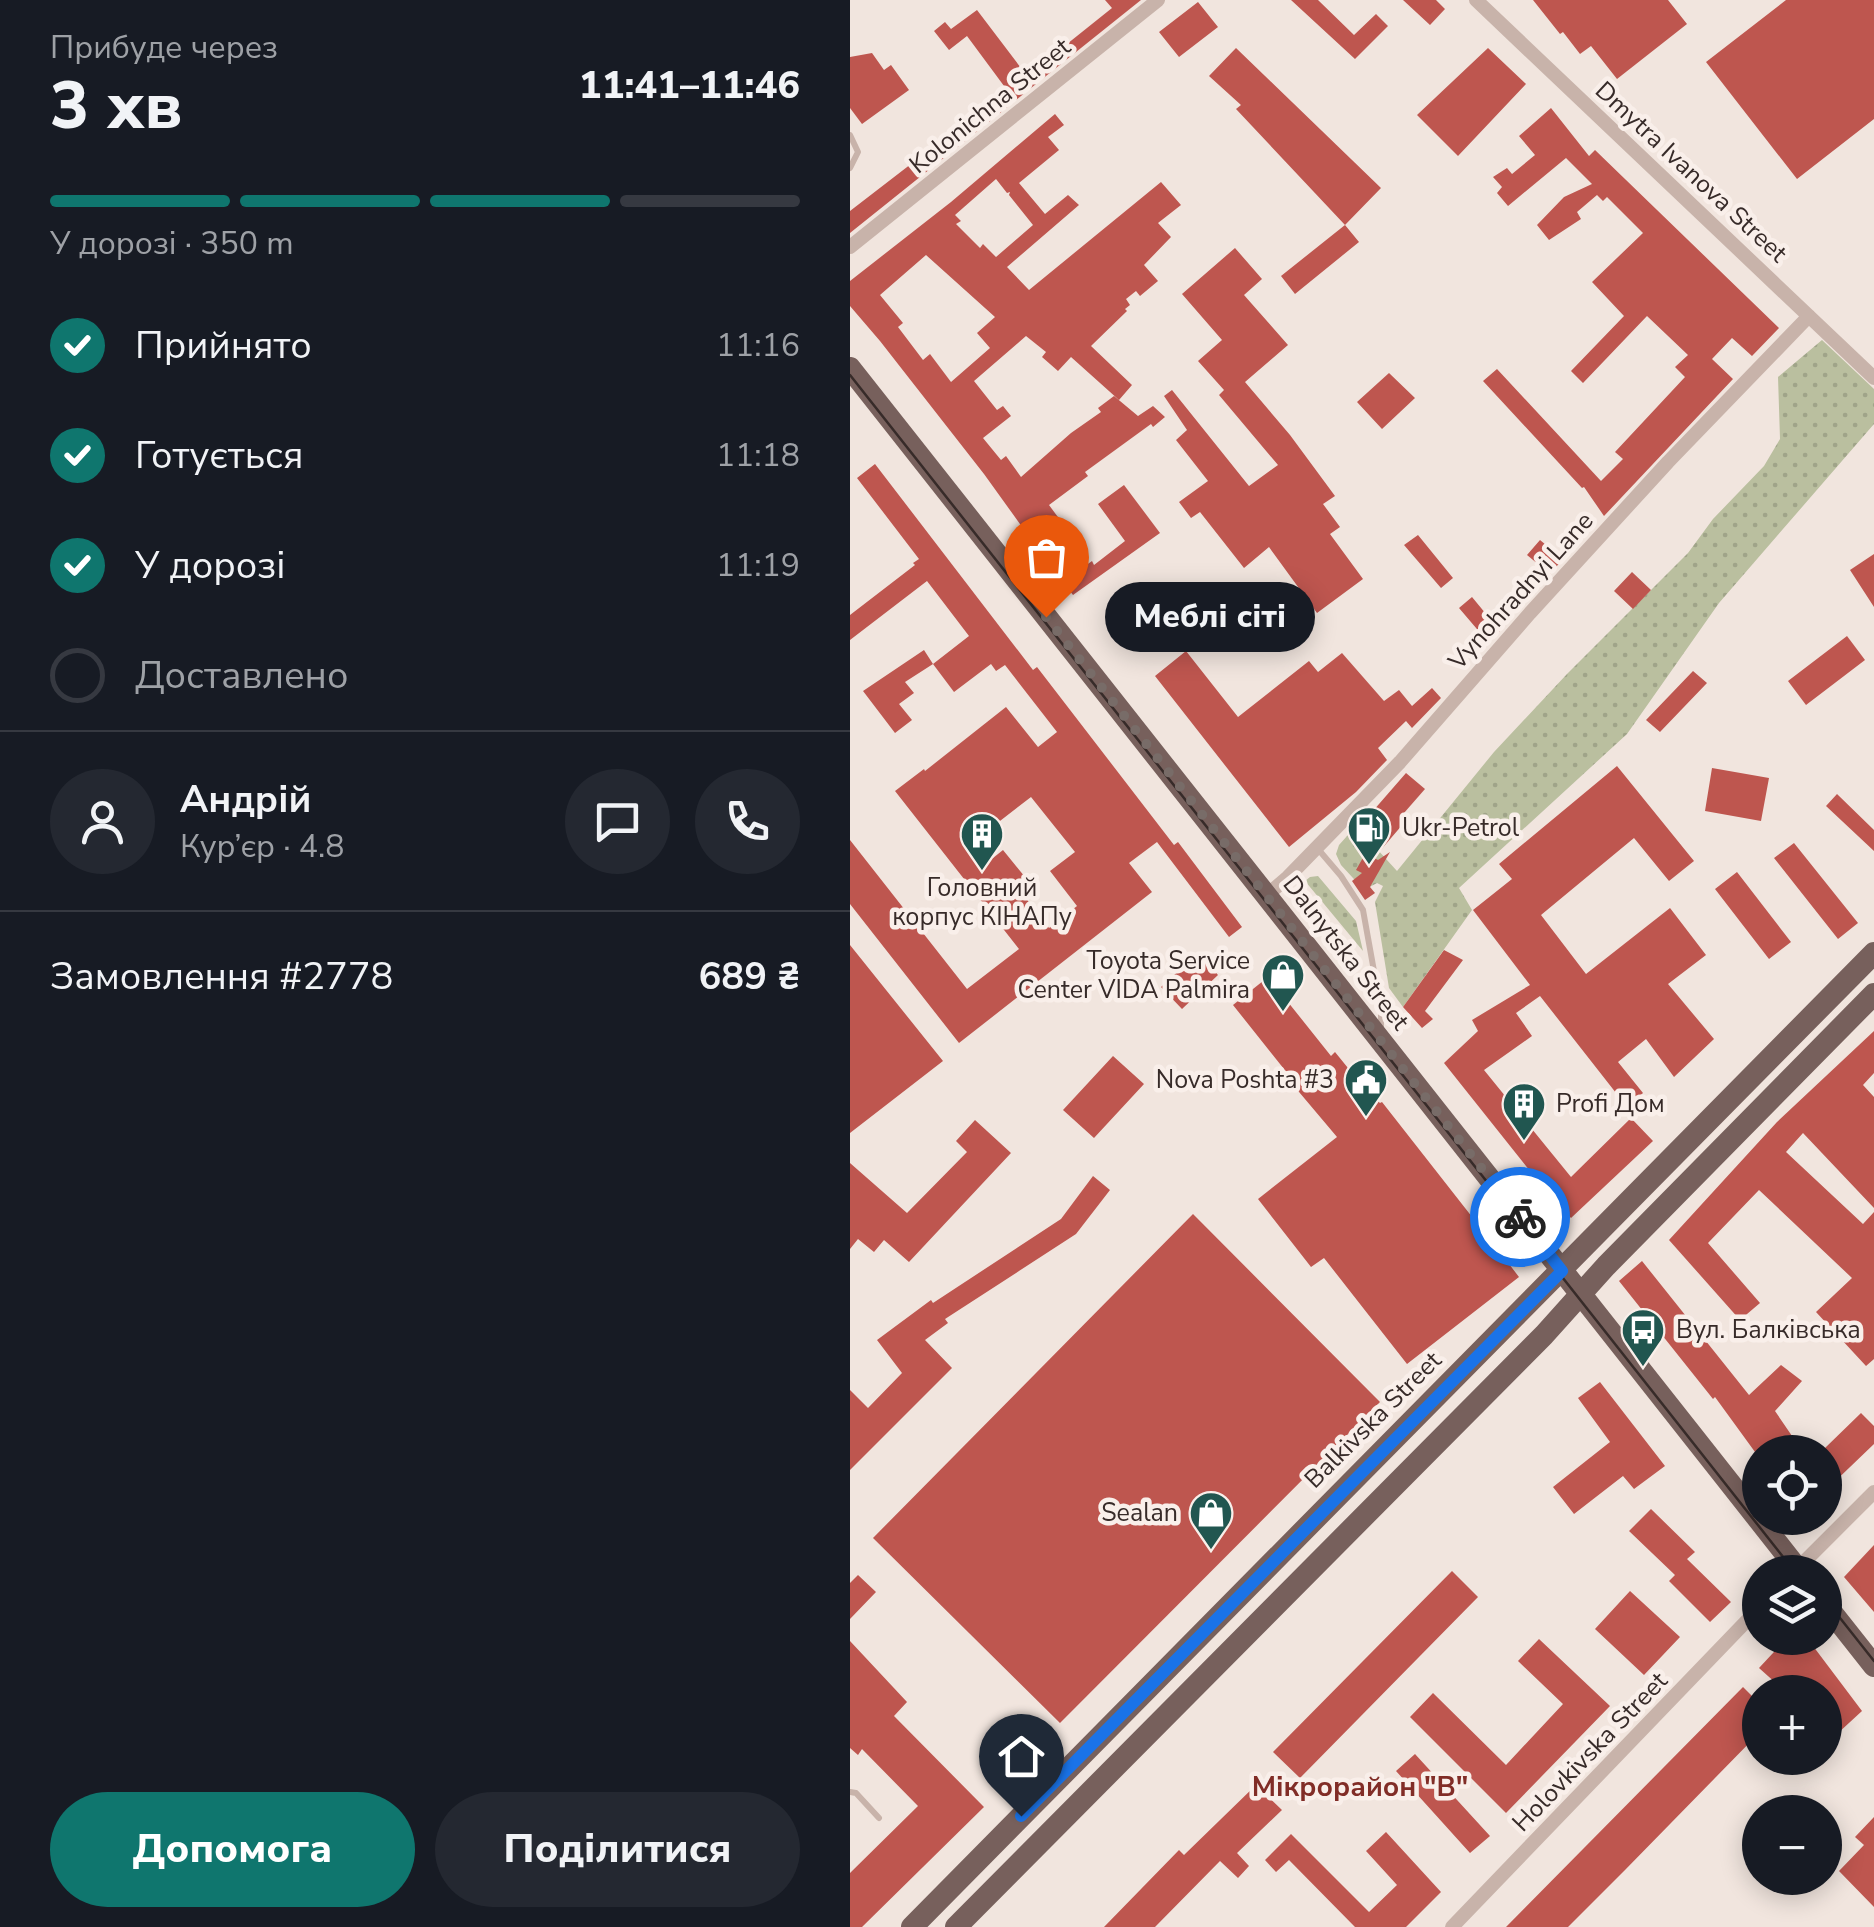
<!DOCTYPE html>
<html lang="uk">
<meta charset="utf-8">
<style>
:root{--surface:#171b24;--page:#242831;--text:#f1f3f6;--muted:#9ea1a6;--line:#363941;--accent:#0f766e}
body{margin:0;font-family:"Nunito Sans",sans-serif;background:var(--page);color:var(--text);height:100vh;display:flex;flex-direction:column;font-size:38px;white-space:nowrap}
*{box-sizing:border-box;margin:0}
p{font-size:32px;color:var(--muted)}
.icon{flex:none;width:55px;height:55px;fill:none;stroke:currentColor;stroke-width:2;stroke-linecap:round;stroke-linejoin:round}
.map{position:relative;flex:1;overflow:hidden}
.panel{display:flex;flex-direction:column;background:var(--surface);width:850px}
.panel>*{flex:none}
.buttons{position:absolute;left:892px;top:1435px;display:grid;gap:20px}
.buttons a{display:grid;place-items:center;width:100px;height:100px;border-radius:50%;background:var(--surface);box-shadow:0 5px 25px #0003;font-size:50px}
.pin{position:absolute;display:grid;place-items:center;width:85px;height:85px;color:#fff;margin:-102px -42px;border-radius:50% 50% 50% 0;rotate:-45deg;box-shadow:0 0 10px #0007}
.pin .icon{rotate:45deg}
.courier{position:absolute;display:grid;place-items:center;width:100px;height:100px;margin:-50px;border:8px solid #1a73e8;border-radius:50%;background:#fff;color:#222;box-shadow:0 2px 12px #0007}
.bubble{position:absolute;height:70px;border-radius:35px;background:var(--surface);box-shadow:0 5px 25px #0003;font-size:32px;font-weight:800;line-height:70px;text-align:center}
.head em{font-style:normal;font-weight:800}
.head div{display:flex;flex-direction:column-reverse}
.head{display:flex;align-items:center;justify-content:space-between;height:170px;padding:0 50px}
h1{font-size:65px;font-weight:800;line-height:75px}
.bar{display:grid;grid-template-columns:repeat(4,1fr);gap:15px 10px;align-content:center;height:120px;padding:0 50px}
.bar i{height:12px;border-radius:8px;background:var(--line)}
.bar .on{background:var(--accent)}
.bar p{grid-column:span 4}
.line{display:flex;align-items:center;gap:25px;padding:0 50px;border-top:2px solid var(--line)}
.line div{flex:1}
.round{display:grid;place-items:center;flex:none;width:105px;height:105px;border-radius:52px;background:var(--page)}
ol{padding:0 50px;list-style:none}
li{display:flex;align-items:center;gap:30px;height:110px}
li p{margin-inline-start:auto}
li .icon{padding:10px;border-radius:50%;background:var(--accent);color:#fff;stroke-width:4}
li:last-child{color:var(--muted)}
li i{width:55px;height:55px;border:5px solid var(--line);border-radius:50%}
.button{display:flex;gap:20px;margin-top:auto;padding:20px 50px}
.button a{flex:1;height:115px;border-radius:60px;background:var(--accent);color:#fff;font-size:40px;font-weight:800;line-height:115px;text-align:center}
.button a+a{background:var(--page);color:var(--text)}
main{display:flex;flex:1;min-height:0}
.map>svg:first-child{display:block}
.grass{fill:url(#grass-dots)}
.building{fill:#be564f;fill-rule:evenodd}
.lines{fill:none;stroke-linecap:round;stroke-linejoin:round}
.lane{stroke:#c8b3aa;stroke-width:6}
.street{stroke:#c8b3aa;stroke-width:14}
.primary{stroke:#77605c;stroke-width:22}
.tram{stroke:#372b29;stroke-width:2.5}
.done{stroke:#786c68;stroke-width:10;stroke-dasharray:0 18}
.route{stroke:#1a73e8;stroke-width:12}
.labels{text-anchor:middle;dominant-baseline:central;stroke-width:9;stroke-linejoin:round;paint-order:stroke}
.street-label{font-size:25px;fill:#372b29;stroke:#f9efea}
.poi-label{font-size:25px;fill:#372b29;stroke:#f9efea;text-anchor:start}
.neighbourhood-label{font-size:28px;font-weight:bold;fill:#812d27;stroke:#f9efea}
</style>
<main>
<section class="panel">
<div class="head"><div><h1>3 хв</h1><p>Прибуде через</p></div><em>11:41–11:46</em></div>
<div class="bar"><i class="on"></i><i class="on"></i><i class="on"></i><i></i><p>У дорозі · 350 m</p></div>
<ol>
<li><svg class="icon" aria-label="check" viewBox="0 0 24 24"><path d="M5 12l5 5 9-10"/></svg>Прийнято<p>11:16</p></li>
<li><svg class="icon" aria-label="check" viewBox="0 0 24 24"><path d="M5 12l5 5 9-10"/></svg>Готується<p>11:18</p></li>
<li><svg class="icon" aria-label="check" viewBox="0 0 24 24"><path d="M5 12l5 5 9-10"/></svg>У дорозі<p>11:19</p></li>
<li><i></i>Доставлено</li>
</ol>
<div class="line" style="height:180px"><a class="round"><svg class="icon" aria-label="person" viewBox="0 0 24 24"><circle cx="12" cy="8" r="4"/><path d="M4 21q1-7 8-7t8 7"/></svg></a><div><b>Андрій</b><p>Кур’єр · 4.8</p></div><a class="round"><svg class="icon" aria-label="chat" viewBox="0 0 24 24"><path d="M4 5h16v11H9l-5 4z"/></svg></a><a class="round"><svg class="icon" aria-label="phone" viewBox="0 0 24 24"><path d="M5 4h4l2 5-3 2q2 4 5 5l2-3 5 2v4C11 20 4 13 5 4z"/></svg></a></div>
<div class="line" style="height:130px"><div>Замовлення #2778</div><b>689 ₴</b></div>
<div class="button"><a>Допомога</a><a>Поділитися</a></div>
</section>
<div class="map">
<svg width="1024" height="1927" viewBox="0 0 1024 1927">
<defs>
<pattern id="grass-dots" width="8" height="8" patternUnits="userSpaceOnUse" patternTransform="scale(2.5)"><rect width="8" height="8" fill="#babf9f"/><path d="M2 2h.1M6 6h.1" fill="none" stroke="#a0a489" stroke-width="1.8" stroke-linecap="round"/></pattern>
</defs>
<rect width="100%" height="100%" fill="#f1e5de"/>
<!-- grass -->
<path class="grass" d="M972 340 1024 389V424L869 603 777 734 609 888 622 910 553 1007 539 988 525 902 533 886 527 883 514 890 491 865 486 854 489 845 506 826 547 871 644 752 717 674 838 553 863 519 914 466 930 439 928 377Z
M468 876 506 921 513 951 455 881 460 877Z"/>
<!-- building -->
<path class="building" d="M255 0H291L0 233V211L157 90 117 36 99 50 84 31 95 22 101 29 127 10 177 76 262 8Z
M441 0H468L504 35 526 14 538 26 505 59Z
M553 0H586L595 9 580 25Z
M683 0H818L837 24 767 79 741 46 730 54 713 32 710 34Z
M936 0H1024V119L947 179 856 62Z
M348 2 368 27 329 57 309 32Z
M386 48 531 188 495 225 386 109 391 105 359 76Z
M638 48 676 84 608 156 567 115Z
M22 53 34 70 41 65 59 90 12 124 0 108V57Z
M701 108 739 156 745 150 929 328 902 356 882 338 862 359 883 379 754 516 734 487 732 488 633 381 647 369 751 481 773 459 765 452 835 377 825 367 838 355 797 316 733 383 721 371 774 316 742 282 793 233 757 197 753 201 747 195 727 212 731 219 699 240 687 225 714 197 742 184 716 158 658 206 647 193 652 187 643 177 657 168 662 174 685 155 669 136Z
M205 114 214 125 198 137 209 150 169 183 195 214 218 195 229 205 157 267 179 290 311 182 331 205 308 223 321 237 294 265 308 281 290 296 286 291 276 299 280 305 275 309 277 311 241 346 282 385 269 400 221 357 208 371 192 357 196 352 176 336 124 381 147 410 153 406 161 416 133 438 151 460 156 456 171 477 221 433 251 412 248 408 264 396 288 416 303 406 315 417 303 427 301 424 235 472 238 476 199 505 216 528 188 549 134 474 30 341 0 306V281L101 202ZM146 179 157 193 160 192 159 195 183 225 146 257 133 244 130 248 106 224 111 221 105 215ZM76 255 145 317 127 333 140 348 101 382 80 354 73 360 48 327 53 323 30 295Z
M495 225 509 242 445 294 431 276Z
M385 248 412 279 394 295 438 345 395 382 440 435 485 496 473 504 490 527 480 534 513 579 467 613 419 547 394 568 350 512 341 518 329 502 358 481 326 440 337 430 314 396 322 390 399 486 428 465 369 395 374 390 348 361 372 340 332 294Z
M539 373 565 398 532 429 507 402Z
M25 464 183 670 187 667 324 845 328 842 392 927 379 937 307 842 279 863 302 892 109 1043 0 904V840L117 989 169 949 45 791 74 769 75 771 156 707 188 747 207 732 155 665 146 671 141 664 104 692 83 664 119 636 77 581 0 640V615L65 565 63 563 69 559 7 478ZM181 797 225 852 200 871 227 906 199 928 174 896 184 888 153 850 143 858 128 838Z
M274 485 310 533 223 595 216 586 219 583 217 579 242 561 244 565 275 541 248 504Z
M568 535 603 578 591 588 554 545Z
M690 540 713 559 700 574 677 555Z
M1024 554V607L1000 570Z
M782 572 801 590 783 609 764 591Z
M622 597 650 631 638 642 609 608Z
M997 636 1015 660 956 705 938 681Z
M74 650 83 664 55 682 64 693 49 704 62 720 45 733 13 691Z
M336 651 388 717 459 661 468 672 492 653 534 701 549 690 562 706 582 688 591 698 562 728 556 721 528 748 537 760 506 792 439 847 305 676Z
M843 671 857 683 810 732 796 720Z
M767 766 844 861 819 881 784 838 691 915 736 974 820 908 856 955 818 984 864 1039 824 1077 796 1039 768 1062 793 1093 777 1107 690 996 666 1013 682 1036 634 1070 721 1177 781 1118 803 1141 721 1218 700 1196 594 1063 628 1031 622 1020 680 985 623 910 662 879 649 864Z
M862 768 919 778 911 821 855 811Z
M556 773 575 789 554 813 559 817 524 858 528 860 540 852 520 887 525 893 515 900 502 881 512 873 506 870 523 840 509 827Z
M987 794 1024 830V851L976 806Z
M944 843 1008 923 988 939 924 858Z
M887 872 941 942 919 959 865 889Z
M0 945 93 1061 0 1133Z
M594 950 613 960 575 1011 583 1019 572 1028 553 1007Z
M348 953 368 975 332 1009 311 987Z
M418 977 481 1056 485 1052 515 1089 530 1103 532 1102 637 1236 646 1228 655 1239 646 1247 669 1277 557 1364 474 1258 461 1267 408 1199 487 1137 444 1086 446 1084 383 1005Z
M1024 1031V1073L1013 1085 1024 1097V1208L953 1133 936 1152 1013 1224 1024 1212V1359L1016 1366 966 1312 1002 1278 909 1190 858 1243 910 1303 890 1320 819 1240 927 1122Z
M263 1056 294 1084 244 1138 213 1110Z
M125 1120 161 1153 59 1262 34 1240 24 1252 8 1239 0 1249V1163L57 1213 117 1152 106 1141Z
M243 1176 260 1190 226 1234 95 1319 98 1323 75 1340 102 1368 0 1470V1390L18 1408 52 1373 27 1340 81 1300 83 1303 211 1219Z
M343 1214 530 1402 210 1723 23 1538Z
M792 1261 899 1395 931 1365 952 1381 925 1411 953 1452H905L865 1397 863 1399 769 1281Z
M750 1382 815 1466 784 1489 773 1476 724 1514 703 1487 760 1442 728 1398Z
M1011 1413 1024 1426V1444L975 1491V1448Z
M801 1509 845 1552 837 1559 881 1602 860 1622 819 1581 825 1575 779 1531Z
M1024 1545V1612L994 1577Z
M602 1571 628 1597 450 1778 423 1752Z
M8 1575 26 1592 0 1619V1583Z
M780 1591 830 1637 794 1675 745 1629Z
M937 1638H957L1012 1711 987 1734 975 1718V1692H955L947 1681 936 1692 909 1668Z
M689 1639 760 1706 656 1813 560 1717 583 1693 656 1765 713 1704 668 1661Z
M0 1641 57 1702 44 1716 134 1807 12 1927H0V1873L68 1806 12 1749 8 1755 0 1748Z
M893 1687 910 1704V1732L775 1870 718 1927H656Z
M565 1754 640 1836 620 1853 546 1771Z
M406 1785 432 1810 387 1853 399 1866 388 1878 370 1861 305 1927H254L329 1850 334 1855Z
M1024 1817V1907L989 1871 1014 1845 1005 1837Z
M536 1832 591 1892 556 1927H505L439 1860 426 1872 415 1860 441 1834 519 1912 547 1885 516 1851Z"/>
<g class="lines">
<!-- lane -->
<path class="lane" d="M0 135 8 152 0 168
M468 849 491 876 513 910 531 1010V1029
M0 1792 6 1793 29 1818"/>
<!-- street -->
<path class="street" d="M626 0 1024 378
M0 247 308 0
M416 896 438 877 550 762 680 613 818 462 959 316
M944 1572 1024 1492
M602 1927 910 1607"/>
<!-- primary -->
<path class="primary" d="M0 368 950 1572
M975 1604 1024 1666
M62 1927 1024 953
M106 1927 694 1335 756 1266 1024 994"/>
<!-- tram -->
<path class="tram" d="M0 375 945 1572
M975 1599 1024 1661"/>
</g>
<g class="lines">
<!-- done -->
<path class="done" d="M196 617 670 1217"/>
<!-- route -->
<path class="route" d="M171 1816 712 1271 670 1217"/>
</g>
<!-- icons -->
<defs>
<g id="fuel-pin" transform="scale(2.25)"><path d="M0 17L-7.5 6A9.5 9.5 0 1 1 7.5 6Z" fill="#215650" stroke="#f9efea"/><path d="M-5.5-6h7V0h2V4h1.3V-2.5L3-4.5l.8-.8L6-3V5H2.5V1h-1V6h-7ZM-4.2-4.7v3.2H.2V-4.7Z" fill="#fff"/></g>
<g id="building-pin" transform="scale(2.25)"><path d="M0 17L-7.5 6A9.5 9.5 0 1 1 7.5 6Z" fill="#215650" stroke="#f9efea"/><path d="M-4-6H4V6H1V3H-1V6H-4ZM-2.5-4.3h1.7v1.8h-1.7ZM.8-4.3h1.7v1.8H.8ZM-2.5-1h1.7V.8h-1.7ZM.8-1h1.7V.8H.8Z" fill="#fff"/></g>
<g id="shop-pin" transform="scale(2.25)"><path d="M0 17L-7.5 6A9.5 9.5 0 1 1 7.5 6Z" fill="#215650" stroke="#f9efea"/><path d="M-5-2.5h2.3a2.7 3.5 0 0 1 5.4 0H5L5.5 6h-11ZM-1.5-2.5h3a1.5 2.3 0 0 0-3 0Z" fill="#fff"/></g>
<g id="civic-pin" transform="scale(2.25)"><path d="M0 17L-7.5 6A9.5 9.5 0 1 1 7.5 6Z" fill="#215650" stroke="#f9efea"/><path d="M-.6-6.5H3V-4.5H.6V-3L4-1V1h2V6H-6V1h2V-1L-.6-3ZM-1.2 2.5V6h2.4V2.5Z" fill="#fff"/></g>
<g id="bus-pin" transform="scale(2.25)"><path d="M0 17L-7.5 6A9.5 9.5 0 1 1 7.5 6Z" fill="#215650" stroke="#f9efea"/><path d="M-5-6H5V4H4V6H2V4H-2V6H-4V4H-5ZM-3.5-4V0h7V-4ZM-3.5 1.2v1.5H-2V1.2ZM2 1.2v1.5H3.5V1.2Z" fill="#fff"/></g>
</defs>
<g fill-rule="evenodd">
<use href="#fuel-pin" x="519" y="828"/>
<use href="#building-pin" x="132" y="834"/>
<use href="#shop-pin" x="433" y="975"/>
<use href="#civic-pin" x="516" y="1080"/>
<use href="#building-pin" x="674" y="1104"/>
<use href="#bus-pin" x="793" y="1330"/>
<use href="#shop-pin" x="361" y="1513"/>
</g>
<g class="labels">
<!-- street labels -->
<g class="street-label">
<text transform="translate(140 106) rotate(-39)">Kolonichna Street</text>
<text transform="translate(841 172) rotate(43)">Dmytra Ivanova Street</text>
<text transform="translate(671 591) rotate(-48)">Vynohradnyi Lane</text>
<text transform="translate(496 953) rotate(52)">Dalnytska Street</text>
<text transform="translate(523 1420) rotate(-45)">Balkivska Street</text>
<text transform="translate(740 1752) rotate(-46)">Holovkivska Street</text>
</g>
<!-- poi labels -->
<g class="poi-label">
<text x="552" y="828">Ukr-Petrol</text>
<text x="132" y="888" text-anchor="middle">Головний<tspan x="132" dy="29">корпус КІНАПу</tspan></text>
<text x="400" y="961" text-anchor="end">Toyota Service<tspan x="400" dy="29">Center VIDA Palmira</tspan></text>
<text x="484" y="1080" text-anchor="end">Nova Poshta #3</text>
<text x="706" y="1104">Profi Дом</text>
<text x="826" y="1330">Вул. Балківська</text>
<text x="328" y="1513" text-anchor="end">Sealan</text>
</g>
<!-- neighbourhood labels -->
<g class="neighbourhood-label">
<text x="510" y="1787">Мікрорайон "В"</text>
</g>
</g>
</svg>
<div class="buttons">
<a><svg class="icon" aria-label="locate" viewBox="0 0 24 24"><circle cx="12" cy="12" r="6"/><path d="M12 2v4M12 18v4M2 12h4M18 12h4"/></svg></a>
<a><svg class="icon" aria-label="layers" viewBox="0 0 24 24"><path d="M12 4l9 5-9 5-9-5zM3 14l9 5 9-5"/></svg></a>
<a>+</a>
<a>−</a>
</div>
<div class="pin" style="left:196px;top:617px;background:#ea580c"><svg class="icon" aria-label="bag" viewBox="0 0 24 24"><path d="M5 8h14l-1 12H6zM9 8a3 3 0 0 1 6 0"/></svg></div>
<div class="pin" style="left:171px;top:1816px;background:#1f2937"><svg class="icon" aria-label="home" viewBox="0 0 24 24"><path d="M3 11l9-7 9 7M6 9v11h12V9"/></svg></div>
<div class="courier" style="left:670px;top:1217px"><svg class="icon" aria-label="bike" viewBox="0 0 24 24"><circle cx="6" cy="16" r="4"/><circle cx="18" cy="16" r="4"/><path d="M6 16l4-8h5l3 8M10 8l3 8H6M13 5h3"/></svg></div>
<div class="bubble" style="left:255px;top:582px;width:210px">Меблі сіті</div>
</div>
</main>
